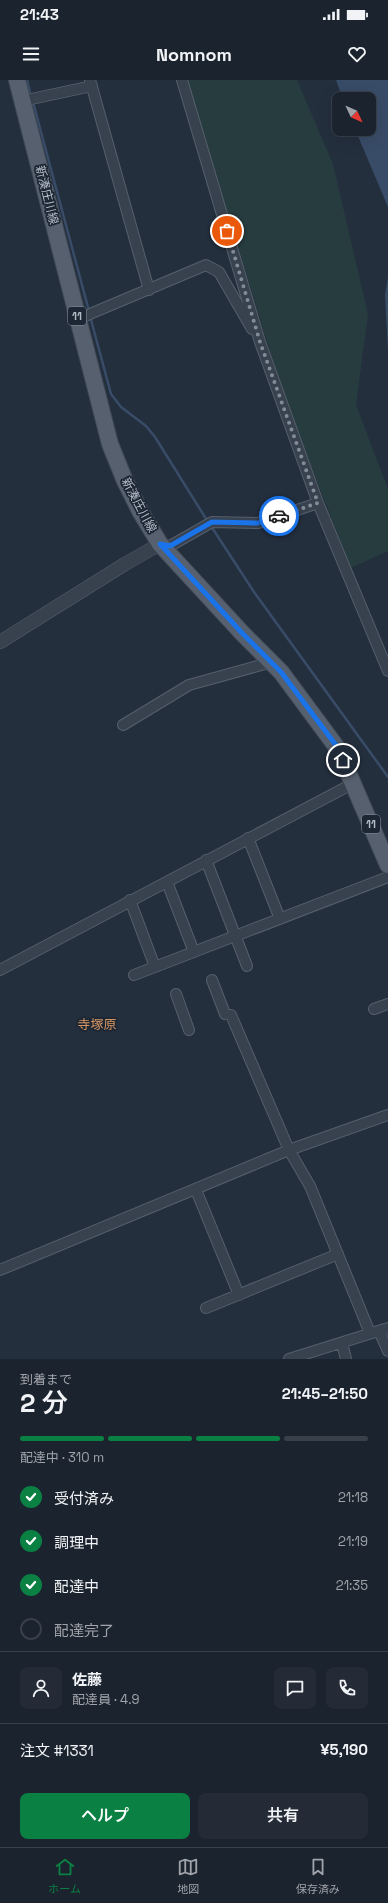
<!DOCTYPE html>
<html lang="ja">
<meta charset="utf-8">
<style>
:root{--surface:#1b232e;--page:#242b36;--text:#f1f3f6;--muted:#a0a4aa;--line:#39404a;--accent:#0b8043}
body{margin:0;font-family:"Space Grotesk","Noto Sans JP",sans-serif;background:var(--page);color:var(--text);height:100vh;display:flex;flex-direction:column;font-size:15px;white-space:nowrap}
*{box-sizing:border-box;margin:0}
p{font-size:13px;color:var(--muted)}
.icon{flex:none;width:22px;height:22px;fill:none;stroke:currentColor;stroke-width:2;stroke-linecap:round;stroke-linejoin:round}
.map{position:relative;height:1279px;overflow:hidden}
.drawer{display:flex;flex-direction:column;background:var(--surface);flex:1}
.drawer>*{flex:none}
.needle{width:26px;rotate:134deg}
.tools{position:absolute;left:332px;top:12px;display:grid;gap:8px}
.tools a{display:grid;place-items:center;width:44px;height:44px;border-radius:8px;background:var(--surface);box-shadow:0 4px 16px #0002,0 0 0 1px var(--line);font-size:20px}
.pin{position:absolute;display:grid;place-items:center;width:34px;height:34px;color:#fff;margin:-17px;border:2px solid #fff;border-radius:50%;box-shadow:0 1px 4px #0007}
.courier{position:absolute;display:grid;place-items:center;width:40px;height:40px;margin:-20px;border:3px solid #1a73e8;border-radius:50%;background:#fff;color:#222;box-shadow:0 1px 5px #0007}
.headline em{font-style:normal;font-weight:600}
.headline div{display:flex;flex-direction:column-reverse}
.headline{display:flex;align-items:center;justify-content:space-between;height:68px;padding:0 20px}
h1{font-size:26px;font-weight:600;line-height:30px}
.bar{display:grid;grid-template-columns:repeat(4,1fr);gap:6px 4px;align-content:center;height:48px;padding:0 20px}
.bar i{height:5px;border-radius:3px;background:var(--line)}
.bar .on{background:var(--accent)}
.bar p{grid-column:span 4}
.line{display:flex;align-items:center;gap:10px;padding:0 20px;border-top:1px solid var(--line)}
.line div{flex:1}
.round{display:grid;place-items:center;flex:none;width:42px;height:42px;border-radius:8px;background:var(--page)}
ol{padding:0 20px;list-style:none}
li{display:flex;align-items:center;gap:12px;height:44px}
li p{margin-inline-start:auto}
li .icon{padding:4px;border-radius:50%;background:var(--accent);color:#fff;stroke-width:4}
li:last-child{color:var(--muted)}
li i{width:22px;height:22px;border:2px solid var(--line);border-radius:50%}
.button{display:flex;gap:8px;margin-top:auto;padding:8px 20px}
.button a{flex:1;height:46px;border-radius:8px;background:var(--accent);color:#fff;font-size:16px;font-weight:600;line-height:46px;text-align:center}
.button a+a{background:var(--page);color:var(--text)}
.status{display:flex;justify-content:space-between;align-items:center;height:28px;padding:0 20px;background:var(--surface);direction:ltr}
.status svg{height:11px;fill:currentColor}
header{display:flex;justify-content:space-between;align-items:center;height:52px;padding:0 20px;background:var(--surface);font-size:18px;font-weight:600}
.dock{display:flex;justify-content:space-around;align-items:center;height:56px;border-top:1px solid var(--line);background:var(--surface);font-size:11px;color:var(--muted)}
.dock a{display:grid;justify-items:center;gap:2px}
.dock .on{color:var(--accent)}
.map>svg:first-child{display:block}
.green{fill:#263c3f}
.water{fill:#394c67}
.lines{fill:none;stroke-linecap:round;stroke-linejoin:round}
.stream{stroke:#394c67;stroke-width:2.5}
.minor-casing{stroke:#565f6c;stroke-width:12}
.tertiary-casing{stroke:#565f6c;stroke-width:14}
.primary-casing{stroke:#414a57;stroke-width:18}
.minor{stroke:#38414e;stroke-width:10}
.tertiary{stroke:#38414e;stroke-width:13}
.primary{stroke:#56606e;stroke-width:16}
.done{stroke:#828b98;stroke-width:4;stroke-dasharray:0 7.2}
.route{stroke:#1a73e8;stroke-width:5}
.labels{text-anchor:middle;dominant-baseline:central;stroke-width:3.5;stroke-linejoin:round;paint-order:stroke}
.shield{fill:#1d2633;stroke:#878f9c;stroke-width:1}
.shield-label{font-size:11px;font-weight:bold;fill:#b4bcc9}
.street-label{font-size:12px;fill:#b4bcc9;stroke:#1d2633}
.neighbourhood-label{font-size:13px;fill:#d59563;stroke:#1d2633}
</style>
<div class="status"><b>21:43</b><svg viewBox="0 0 49 12"><path d="M0 12V9h3v3zM5 12V6h3v6zM10 12V3h3v9zM15 12V0h3v12zM26 1h20v11H26zM47 4h2v5h-2z"/></svg></div>
<header><svg class="icon" aria-label="menu" viewBox="0 0 24 24"><path d="M4 6h16M4 12h16M4 18h16"/></svg>Nomnom<svg class="icon" aria-label="heart" viewBox="0 0 24 24"><path d="M12 20l-8-8c-3-5 5-10 8-4 3-6 11-1 8 4z"/></svg></header>
<div class="map">
<svg width="388" height="1279" viewBox="0 0 388 1279">
<rect width="100%" height="100%" fill="#242f3e"/>
<!-- green -->
<path class="green" d="M187 0H297L333 84 368 234 356 325 388 409V471L351 488 284 317Z"/>
<!-- water -->
<path class="water" d="M336 0H388V127L355 49H369V19H343Z
M388 197V271L385 215Z"/>
<g class="lines">
<!-- stream -->
<path class="stream" d="M27 0 31 17
M33 22 89 231
M90 236 111 314 121 327 146 346 155 357 208 442
M211 446 254 512 388 697"/>
<!-- minor casing -->
<g class="minor-casing">
<path id="minor" d="M90 0 149 210
M182 0 260 262 318 423 388 591
M22 21 92 6
M78 239 206 185 219 192 252 249
M160 464 170 466 212 442 258 443 318 423
M123 645 189 605 272 582
M248 758 280 839
M206 780 247 886
M167 802 194 872
M130 820 155 887
M0 890 354 703
M134 895 388 797
M212 900 225 934
M176 914 189 950
M374 929 388 924
M231 935 289 1070 310 1106 370 1253
M196 1110 239 1215
M0 1190 289 1070 388 1035
M206 1228 338 1174
M379 1251 388 1271
M342 1263 346 1279
M289 1279 388 1248"/>
</g>
<!-- tertiary casing -->
<g class="tertiary-casing">
<path id="tertiary" d="M0 562 125 484 160 464"/>
</g>
<!-- primary casing -->
<g class="primary-casing">
<path id="primary" d="M17 0 110 364 125 401 140 431 160 464 243 554 281 592 338 669 388 785"/>
</g>
<!-- minor -->
<use href="#minor" class="minor"/>
<!-- tertiary -->
<use href="#tertiary" class="tertiary"/>
<!-- primary -->
<use href="#primary" class="primary"/>
</g>
<g class="lines">
<!-- done -->
<path class="done" d="M227 151 260 262 318 423 279 436"/>
<!-- route -->
<path class="route" d="M279 436 258 443 212 442 170 466 160 464 243 554 281 592 338 668 343 680"/>
</g>
<g class="labels">
<!-- shield labels -->
<g class="shield">
<rect x="68" y="227" width="18" height="18" rx="3"/>
<rect x="362" y="735" width="18" height="18" rx="3"/>
</g>
<g class="shield-label">
<text x="77" y="236">11</text>
<text x="371" y="744">11</text>
</g>
<!-- street labels -->
<g class="street-label">
<text transform="translate(47 115) rotate(76)">新湊庄川線</text>
<text transform="translate(139 425) rotate(62)">新湊庄川線</text>
</g>
<!-- neighbourhood labels -->
<g class="neighbourhood-label">
<text x="97" y="944">寺塚原</text>
</g>
</g>
</svg>
<div class="tools">
<a><svg class="needle" viewBox="-14 -14 28 28"><path d="M0-13l5 13h-10z" fill="#e53935"/><path d="M0 13l5-13h-10z" fill="#a0a4aa"/></svg></a>
</div>
<div class="pin" style="left:227px;top:151px;background:#ea580c"><svg class="icon" aria-label="bag" viewBox="0 0 24 24"><path d="M5 8h14l-1 12H6zM9 8a3 3 0 0 1 6 0"/></svg></div>
<div class="pin" style="left:343px;top:680px;background:#1f2937"><svg class="icon" aria-label="home" viewBox="0 0 24 24"><path d="M3 11l9-7 9 7M6 9v11h12V9"/></svg></div>
<div class="courier" style="left:279px;top:436px"><svg class="icon" aria-label="car" viewBox="0 0 24 24"><path d="M5 17H2v-5l4-1 3-4h7l3 4 3 1v5h-3M9 17h6M6 11h13"/><circle cx="7" cy="17" r="2"/><circle cx="17" cy="17" r="2"/></svg></div>
</div>
<section class="drawer">
<div class="headline"><div><h1>2 分</h1><p>到着まで</p></div><em>21:45–21:50</em></div>
<div class="bar"><i class="on"></i><i class="on"></i><i class="on"></i><i></i><p>配達中 · 310 m</p></div>
<ol>
<li><svg class="icon" aria-label="check" viewBox="0 0 24 24"><path d="M5 12l5 5 9-10"/></svg>受付済み<p>21:18</p></li>
<li><svg class="icon" aria-label="check" viewBox="0 0 24 24"><path d="M5 12l5 5 9-10"/></svg>調理中<p>21:19</p></li>
<li><svg class="icon" aria-label="check" viewBox="0 0 24 24"><path d="M5 12l5 5 9-10"/></svg>配達中<p>21:35</p></li>
<li><i></i>配達完了</li>
</ol>
<div class="line" style="height:72px"><a class="round"><svg class="icon" aria-label="person" viewBox="0 0 24 24"><circle cx="12" cy="8" r="4"/><path d="M4 21q1-7 8-7t8 7"/></svg></a><div><b>佐藤</b><p>配達員 · 4.9</p></div><a class="round"><svg class="icon" aria-label="chat" viewBox="0 0 24 24"><path d="M4 5h16v11H9l-5 4z"/></svg></a><a class="round"><svg class="icon" aria-label="phone" viewBox="0 0 24 24"><path d="M5 4h4l2 5-3 2q2 4 5 5l2-3 5 2v4C11 20 4 13 5 4z"/></svg></a></div>
<div class="line" style="height:52px"><div>注文 #1331</div><b>¥5,190</b></div>
<div class="button"><a>ヘルプ</a><a>共有</a></div>
</section>
<nav class="dock">
<a class="on"><svg class="icon" aria-label="home" viewBox="0 0 24 24"><path d="M3 11l9-7 9 7M6 9v11h12V9"/></svg>ホーム</a>
<a><svg class="icon" aria-label="map" viewBox="0 0 24 24"><path d="M3 6l6-2 6 2 6-2v14l-6 2-6-2-6 2zM9 4v14M15 6v14"/></svg>地図</a>
<a><svg class="icon" aria-label="saved" viewBox="0 0 24 24"><path d="M7 4h10v16l-5-4-5 4z"/></svg>保存済み</a>
</nav>
